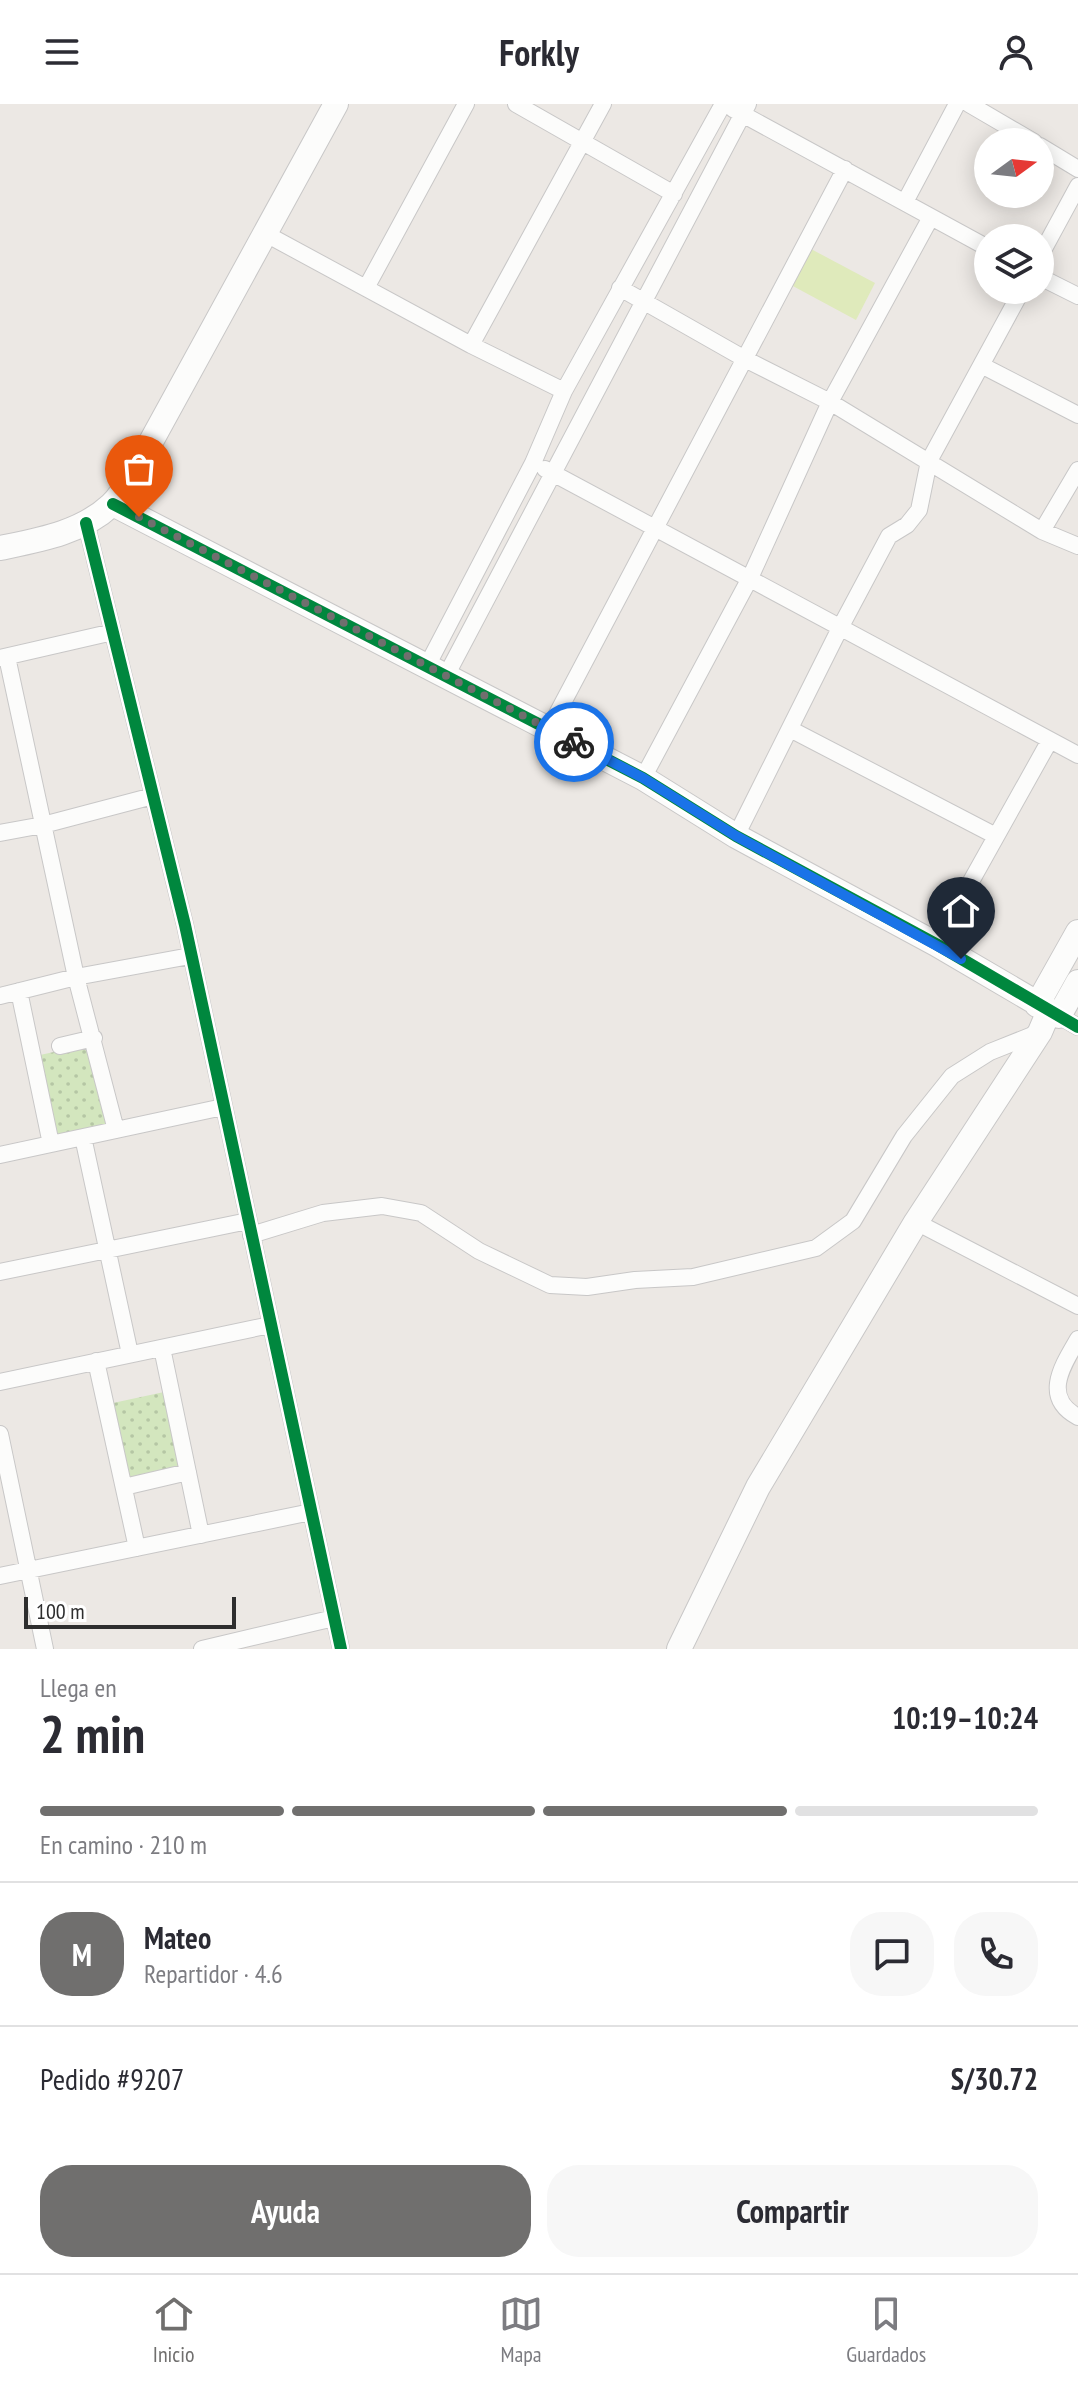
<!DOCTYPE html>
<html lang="es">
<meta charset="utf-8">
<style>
:root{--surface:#fff;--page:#f7f7f7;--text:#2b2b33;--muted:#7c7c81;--line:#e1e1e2;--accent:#706f6e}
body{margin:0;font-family:"PT Sans Narrow",sans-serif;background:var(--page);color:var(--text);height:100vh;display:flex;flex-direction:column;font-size:30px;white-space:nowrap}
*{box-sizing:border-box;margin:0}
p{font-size:26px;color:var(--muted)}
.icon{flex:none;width:44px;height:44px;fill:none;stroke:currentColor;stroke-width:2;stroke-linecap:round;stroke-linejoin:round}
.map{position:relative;height:1545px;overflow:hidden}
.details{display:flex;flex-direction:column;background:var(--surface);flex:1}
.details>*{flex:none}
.needle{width:52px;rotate:75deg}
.buttons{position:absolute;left:974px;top:24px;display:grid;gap:16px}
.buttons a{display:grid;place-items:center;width:80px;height:80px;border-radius:50%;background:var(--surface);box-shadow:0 4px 20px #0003;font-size:40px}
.scale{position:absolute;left:24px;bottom:20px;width:212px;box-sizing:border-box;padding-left:8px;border:4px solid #2e2e2e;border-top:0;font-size:22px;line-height:28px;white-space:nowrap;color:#2e2e2e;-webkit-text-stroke:6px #fff;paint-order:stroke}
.pin{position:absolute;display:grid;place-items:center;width:68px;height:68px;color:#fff;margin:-82px -34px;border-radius:50% 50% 50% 0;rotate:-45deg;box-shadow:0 0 8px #0007}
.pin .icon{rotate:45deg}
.courier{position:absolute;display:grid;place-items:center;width:80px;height:80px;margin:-40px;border:6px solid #1a73e8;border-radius:50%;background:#fff;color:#222;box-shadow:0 2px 10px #0007}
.overview em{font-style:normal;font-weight:700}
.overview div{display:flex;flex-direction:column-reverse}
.overview{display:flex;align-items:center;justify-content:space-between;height:136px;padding:0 40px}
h1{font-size:52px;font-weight:700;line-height:60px}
.bar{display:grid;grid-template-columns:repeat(4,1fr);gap:12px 8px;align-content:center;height:96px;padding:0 40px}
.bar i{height:10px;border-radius:6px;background:var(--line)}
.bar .active{background:var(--accent)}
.bar p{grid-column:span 4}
.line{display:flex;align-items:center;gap:20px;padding:0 40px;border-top:2px solid var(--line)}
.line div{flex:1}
.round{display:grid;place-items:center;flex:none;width:84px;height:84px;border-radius:32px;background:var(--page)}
.button{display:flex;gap:16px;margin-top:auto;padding:16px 40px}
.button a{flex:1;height:92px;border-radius:32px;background:var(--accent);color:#fff;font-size:32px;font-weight:700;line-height:92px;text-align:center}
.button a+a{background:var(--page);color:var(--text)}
header{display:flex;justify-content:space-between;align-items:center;height:104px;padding:0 40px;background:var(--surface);font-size:36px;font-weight:700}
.dock{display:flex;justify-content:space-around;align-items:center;height:112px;border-top:2px solid var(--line);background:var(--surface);font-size:22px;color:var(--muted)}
.dock a{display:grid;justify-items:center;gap:4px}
.dock .active{color:var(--accent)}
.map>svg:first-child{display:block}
.park{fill:url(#park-dots)}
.pitch{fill:#dfeabb}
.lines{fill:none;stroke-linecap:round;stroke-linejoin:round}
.street-casing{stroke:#c8c7c7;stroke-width:18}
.secondary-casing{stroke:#c8c7c7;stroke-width:26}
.street{stroke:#fcfcfb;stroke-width:16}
.secondary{stroke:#fcfcfb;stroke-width:24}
.cycleway-casing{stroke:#fff;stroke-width:17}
.cycleway{stroke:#00873e;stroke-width:12}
.done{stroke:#706f6e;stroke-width:8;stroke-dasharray:0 14.4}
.route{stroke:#1a73e8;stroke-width:10}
</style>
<header><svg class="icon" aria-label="menu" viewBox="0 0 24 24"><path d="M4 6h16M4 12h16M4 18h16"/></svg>Forkly<svg class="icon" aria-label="person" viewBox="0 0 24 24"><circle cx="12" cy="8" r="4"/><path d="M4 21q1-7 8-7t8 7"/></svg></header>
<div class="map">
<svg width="1078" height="1545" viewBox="0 0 1078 1545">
<defs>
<pattern id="park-dots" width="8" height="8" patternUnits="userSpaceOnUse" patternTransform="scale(2)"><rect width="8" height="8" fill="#d3e6be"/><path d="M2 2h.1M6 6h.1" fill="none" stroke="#b5c6a4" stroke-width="1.8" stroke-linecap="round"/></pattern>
</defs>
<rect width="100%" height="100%" fill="#ece8e4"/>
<!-- park -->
<path class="park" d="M91 940 107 1023 58 1034 40 951Z
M164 1288 181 1365 127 1377 113 1299Z"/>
<!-- pitch -->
<path class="pitch" d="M811 145 875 179 856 216 791 181Z"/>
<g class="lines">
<!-- street casing -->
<g class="street-casing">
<path id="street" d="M516 0 674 90
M969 0 1034 38
M733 5 988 144
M1040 42 1078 65
M905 98 957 0
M266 130 471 241 564 287
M1040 152 1078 82
M1040 173 1078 192
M366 184 466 0
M620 184 745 255 830 298 1042 427 1078 442
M471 241 603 0
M983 262 1078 311
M545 365 1078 651
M86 419 185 821 341 1545
M1042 427 1078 366
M7 553 76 873 116 1026
M0 554 113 528
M427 562 533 359 564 287 723 0
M446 572 748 0
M549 625 845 65
M790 625 996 732
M643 674 750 474 830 298 931 113
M0 729 43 721 153 692
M736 732 840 524 889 432 907 421 919 406 929 357 1022 186
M936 840 1050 636
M19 887 51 1040
M0 892 76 873 190 852
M1059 912 1078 923
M60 942 94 934
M83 1033 130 1250
M0 1051 223 1003
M916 1118 1078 1202
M251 1131 323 1109 382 1102 421 1109 479 1147 550 1181 587 1183 635 1176 693 1173 816 1144 853 1117 904 1032 952 972 990 948 1040 928
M0 1168 248 1117
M1078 1235C1063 1261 1041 1293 1078 1313
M162 1244 201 1431
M96 1257 137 1444
M0 1278 270 1221
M0 1330 45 1545
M124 1383 188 1368
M0 1472 311 1408
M202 1545 334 1514"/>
</g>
<!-- secondary casing -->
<g class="secondary-casing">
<path id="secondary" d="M113 400 643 674 736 732 936 840 1059 912 1078 878
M0 444C39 436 81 429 111 401 122 391 129 377 136 365L336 0
M1037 901 1078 828
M679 1545 758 1383 916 1118 1040 928 1049 907"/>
</g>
<!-- street -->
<use href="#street" class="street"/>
<!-- secondary -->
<use href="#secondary" class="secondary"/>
<!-- cycleway casing -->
<g class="cycleway-casing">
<path id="cycleway" d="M113 400 643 674 736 732 936 840 1078 923
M86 419 185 821 341 1545"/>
</g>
<!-- cycleway -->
<use href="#cycleway" class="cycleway"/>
</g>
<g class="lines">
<!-- done -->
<path class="done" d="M139 413 574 638"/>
<!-- route -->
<path class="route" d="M574 638 643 674 736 732 961 855"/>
</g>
</svg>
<div class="buttons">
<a><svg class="needle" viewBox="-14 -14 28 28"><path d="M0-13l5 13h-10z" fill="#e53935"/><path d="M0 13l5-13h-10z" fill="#7c7c81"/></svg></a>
<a><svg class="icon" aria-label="layers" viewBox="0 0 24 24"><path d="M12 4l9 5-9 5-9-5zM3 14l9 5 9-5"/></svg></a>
</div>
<div class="scale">100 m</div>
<div class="pin" style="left:139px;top:413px;background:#ea580c"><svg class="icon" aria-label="bag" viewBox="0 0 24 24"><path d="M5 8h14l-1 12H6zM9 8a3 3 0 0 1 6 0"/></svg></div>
<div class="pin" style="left:961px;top:855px;background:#1f2937"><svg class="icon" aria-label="home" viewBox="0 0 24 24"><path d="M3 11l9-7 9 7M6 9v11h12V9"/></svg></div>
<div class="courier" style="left:574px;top:638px"><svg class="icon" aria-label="bike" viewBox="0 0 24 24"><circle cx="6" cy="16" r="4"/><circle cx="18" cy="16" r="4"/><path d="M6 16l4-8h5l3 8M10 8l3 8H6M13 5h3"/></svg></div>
</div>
<section class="details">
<div class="overview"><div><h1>2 min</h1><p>Llega en</p></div><em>10:19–10:24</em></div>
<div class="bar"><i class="active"></i><i class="active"></i><i class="active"></i><i></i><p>En camino · 210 m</p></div>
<div class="line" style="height:144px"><b class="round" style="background:var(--accent);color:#fff">M</b><div><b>Mateo</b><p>Repartidor · 4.6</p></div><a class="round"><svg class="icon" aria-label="chat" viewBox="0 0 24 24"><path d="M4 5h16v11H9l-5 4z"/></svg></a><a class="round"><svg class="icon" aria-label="phone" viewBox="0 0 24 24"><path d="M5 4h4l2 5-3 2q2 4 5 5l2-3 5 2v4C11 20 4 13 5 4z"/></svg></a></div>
<div class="line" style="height:104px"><div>Pedido #9207</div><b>S/30.72</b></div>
<div class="button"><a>Ayuda</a><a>Compartir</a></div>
</section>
<nav class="dock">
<a class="active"><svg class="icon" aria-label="home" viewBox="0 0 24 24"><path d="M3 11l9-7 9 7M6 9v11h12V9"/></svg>Inicio</a>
<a><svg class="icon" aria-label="map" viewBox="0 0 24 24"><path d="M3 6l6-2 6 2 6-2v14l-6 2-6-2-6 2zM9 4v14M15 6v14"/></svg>Mapa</a>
<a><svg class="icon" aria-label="saved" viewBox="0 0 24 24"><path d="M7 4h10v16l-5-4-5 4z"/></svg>Guardados</a>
</nav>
